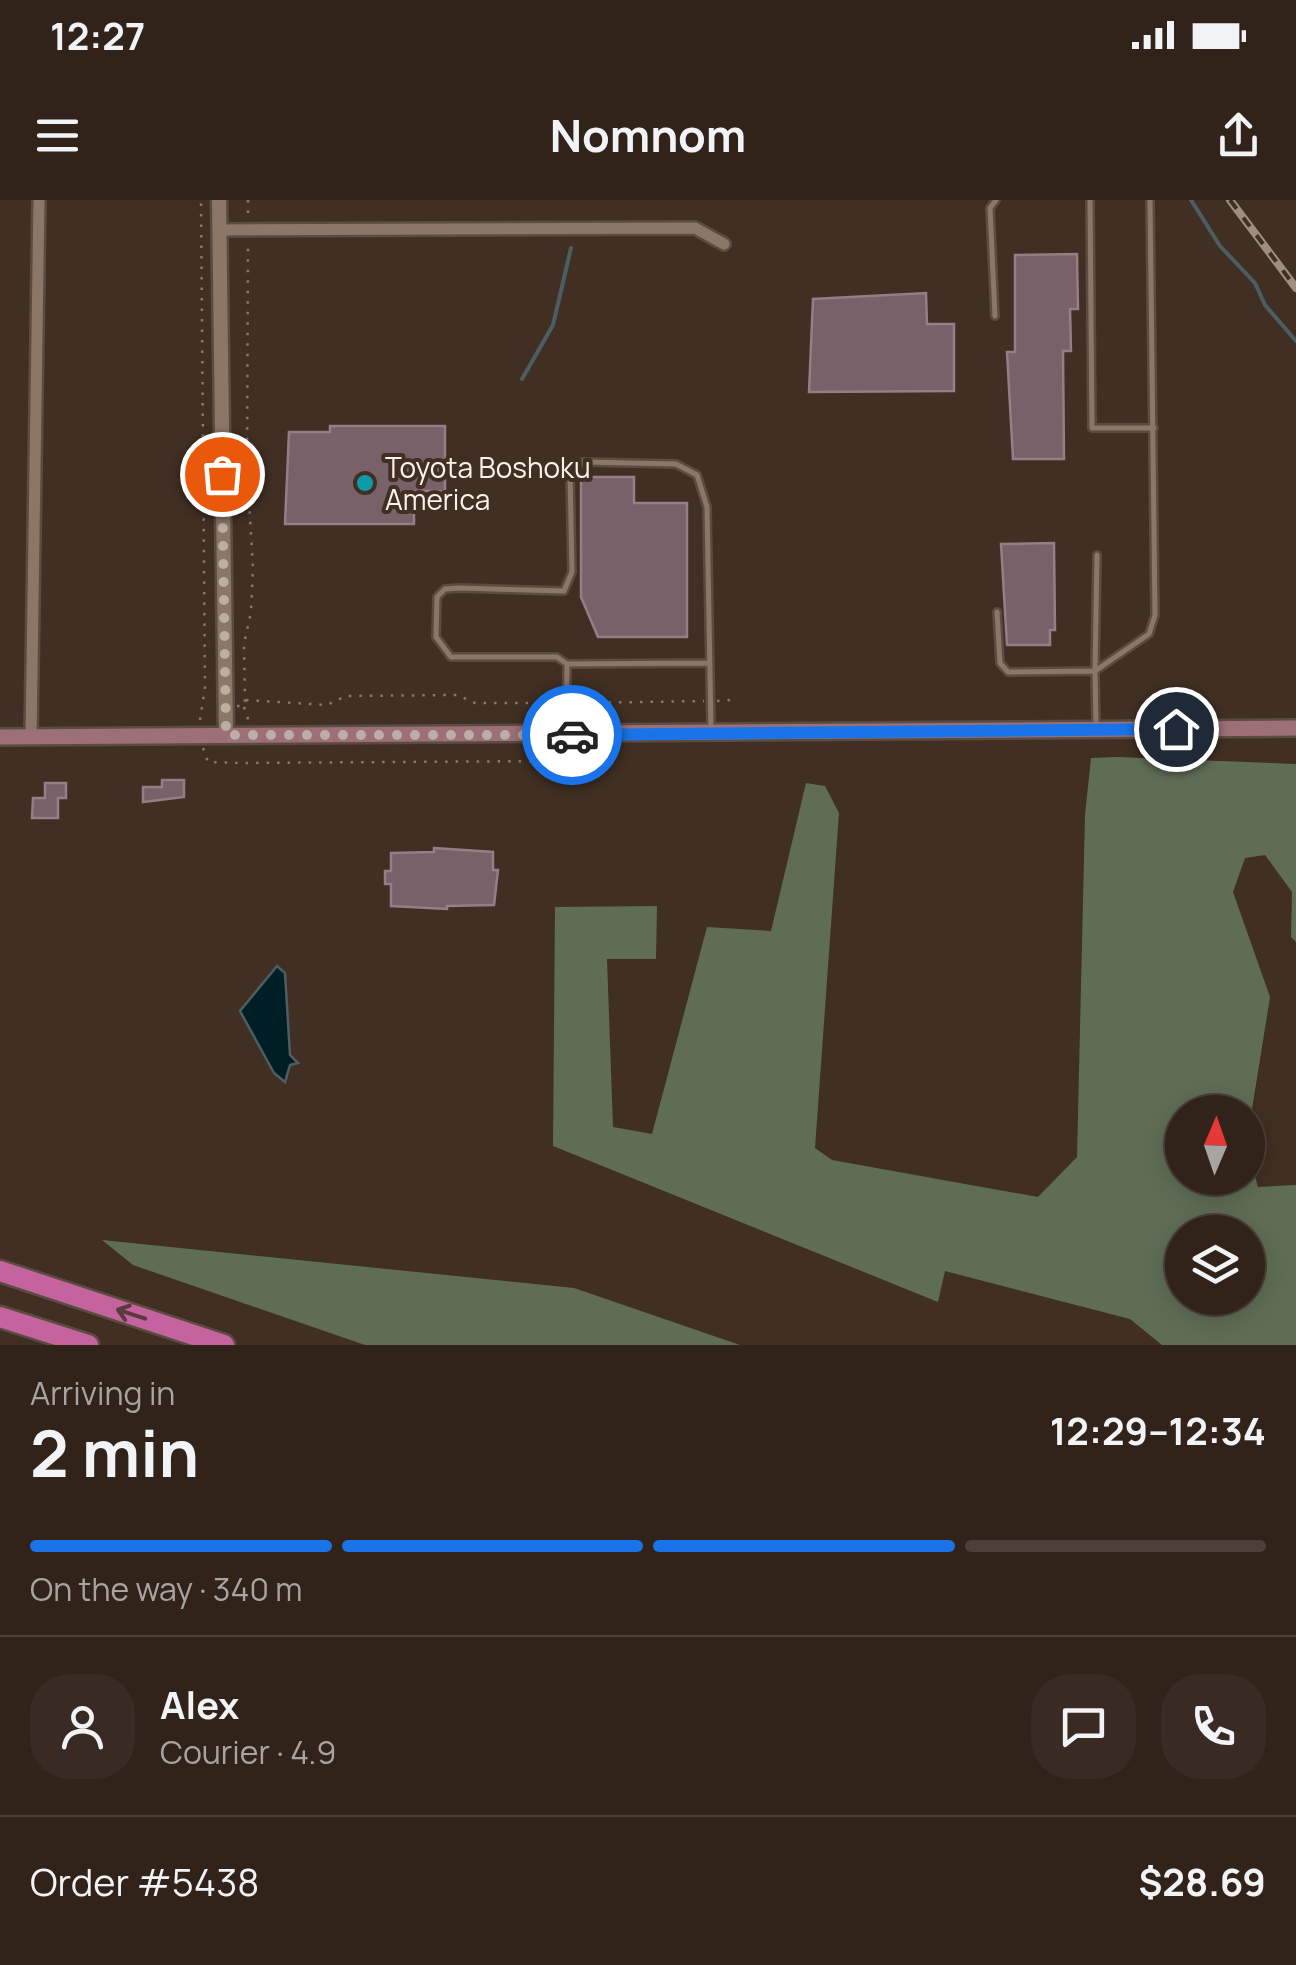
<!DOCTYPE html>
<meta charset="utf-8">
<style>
:root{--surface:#31231a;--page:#392b23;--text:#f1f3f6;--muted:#a8a4a2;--line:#4c4039;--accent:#1a73e8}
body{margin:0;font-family:Manrope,sans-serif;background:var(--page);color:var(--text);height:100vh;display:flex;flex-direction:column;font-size:38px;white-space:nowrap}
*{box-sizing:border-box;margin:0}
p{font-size:32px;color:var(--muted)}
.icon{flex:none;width:55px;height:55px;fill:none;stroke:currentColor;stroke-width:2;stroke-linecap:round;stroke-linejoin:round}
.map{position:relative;height:1145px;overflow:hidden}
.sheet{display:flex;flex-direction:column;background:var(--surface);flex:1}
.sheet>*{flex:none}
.needle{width:65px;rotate:2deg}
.controls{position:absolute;left:1165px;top:895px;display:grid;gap:20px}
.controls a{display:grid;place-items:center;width:100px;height:100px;border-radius:50%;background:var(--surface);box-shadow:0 5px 25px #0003,0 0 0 2px var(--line);font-size:50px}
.pin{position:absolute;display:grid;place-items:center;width:85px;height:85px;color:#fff;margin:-42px;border:5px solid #fff;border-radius:50%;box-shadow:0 2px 10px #0007}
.courier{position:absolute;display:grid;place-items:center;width:100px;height:100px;margin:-50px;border:8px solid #1a73e8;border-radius:50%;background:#fff;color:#222;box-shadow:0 2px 12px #0007}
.summary em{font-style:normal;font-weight:700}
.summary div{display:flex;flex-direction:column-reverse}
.summary{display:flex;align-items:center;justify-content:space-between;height:170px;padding:0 30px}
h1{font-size:65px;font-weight:700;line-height:75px}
.bar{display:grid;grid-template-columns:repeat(4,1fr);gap:15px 10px;align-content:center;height:120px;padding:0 30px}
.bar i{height:12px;border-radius:8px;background:var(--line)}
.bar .on{background:var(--accent)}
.bar p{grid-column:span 4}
.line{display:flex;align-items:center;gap:25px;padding:0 30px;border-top:2px solid var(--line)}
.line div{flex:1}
.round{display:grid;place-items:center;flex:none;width:105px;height:105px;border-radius:40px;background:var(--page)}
.status{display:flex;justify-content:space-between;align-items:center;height:70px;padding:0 50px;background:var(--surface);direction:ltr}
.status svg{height:28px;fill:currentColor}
header{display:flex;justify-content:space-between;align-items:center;height:130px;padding:0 30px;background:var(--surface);font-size:45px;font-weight:700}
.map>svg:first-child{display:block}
.forest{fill:#5f6d56;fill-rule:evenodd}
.water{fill:#001e26;stroke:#4c5e61;stroke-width:2.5}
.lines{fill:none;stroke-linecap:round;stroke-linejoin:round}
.stream{stroke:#4c5e61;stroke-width:4}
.building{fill:#796169;stroke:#977d86;stroke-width:2.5}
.service-casing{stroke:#5b4c41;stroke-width:10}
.minor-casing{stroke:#5b4c41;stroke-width:16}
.tertiary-casing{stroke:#5b4c41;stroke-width:19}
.secondary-casing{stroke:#5b4c41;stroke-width:20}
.motorway-casing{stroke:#5b4c41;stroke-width:25}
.path{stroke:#88786e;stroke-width:2.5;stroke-dasharray:2.5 8;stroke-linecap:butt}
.service{stroke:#8c7668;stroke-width:5}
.minor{stroke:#8c7668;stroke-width:11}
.tertiary{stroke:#8c7668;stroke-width:14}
.secondary{stroke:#9d7078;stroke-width:15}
.motorway{stroke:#c5639f;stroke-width:20}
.rail-casing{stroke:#9d8e84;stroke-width:8}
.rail{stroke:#412f23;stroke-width:4;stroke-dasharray:11;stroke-linecap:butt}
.oneway{stroke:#5b393c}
.done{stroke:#bcaea4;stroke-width:10;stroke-dasharray:0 18}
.route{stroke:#1a73e8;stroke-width:12}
.culture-dot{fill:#0f9aa8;stroke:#412f23;stroke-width:4}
.labels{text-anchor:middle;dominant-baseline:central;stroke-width:8;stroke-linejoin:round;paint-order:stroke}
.poi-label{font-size:28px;fill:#fef2ea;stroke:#412f23;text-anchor:start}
</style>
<div class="status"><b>12:27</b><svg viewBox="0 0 49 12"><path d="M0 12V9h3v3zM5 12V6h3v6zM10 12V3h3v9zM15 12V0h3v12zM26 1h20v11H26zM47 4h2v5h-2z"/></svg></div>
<header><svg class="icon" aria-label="menu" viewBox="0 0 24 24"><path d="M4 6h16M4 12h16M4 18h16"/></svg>Nomnom<svg class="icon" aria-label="share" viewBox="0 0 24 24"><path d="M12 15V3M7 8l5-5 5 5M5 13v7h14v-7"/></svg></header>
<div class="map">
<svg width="1296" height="1145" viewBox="0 0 1296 1145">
<rect width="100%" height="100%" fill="#412f23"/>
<!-- forest -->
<path class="forest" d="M1117 557 1296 564V742L1291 737 1292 692 1265 655 1245 658 1233 692 1270 797 1248 934V912H1182V978H1248V951L1258 987 1296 985V1145H1162L1130 1119 945 1071 938 1102 553 946 555 707 657 706 656 759H607L613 927 652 934 707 727 771 731 806 583 825 586 839 613 815 948 832 960 1038 997 1077 957 1085 615 1091 558ZM1182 1032H1248V1098H1182Z
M102 1040 574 1088 740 1145H365L133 1065Z"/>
<!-- water -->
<path class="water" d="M277 766 285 773 290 855 298 863 290 865 285 882 274 873 240 811Z"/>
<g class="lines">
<!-- stream -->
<path class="stream" d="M1191 0 1220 46 1255 83 1265 105 1296 141
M522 179 553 125 571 48"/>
</g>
<!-- building -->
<path class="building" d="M1077 54 1078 109H1070L1071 151H1063L1064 259H1013L1007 152H1015V55Z
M926 93 927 124H954V191L809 192 813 99Z
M330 226H445V291H414V324H285L289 232H330Z
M581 277H634V303H687V437H598L581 397Z
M1054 343 1055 430H1050V445H1007L1001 344Z
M162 580H184V597L143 602V587H162Z
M45 583H66V598H58V618H32L33 598H45Z
M434 648 493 652V670H498L494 705 447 706V709L391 706V684H385V671H391V653L434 652Z"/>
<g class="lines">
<!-- service casing -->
<g class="service-casing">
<path id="service" d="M1090 0 1092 228H1154
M995 116 990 8 996 0
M997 412 1000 463 1008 472 1095 471 1097 355
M567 464 709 463
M1096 527 1095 471 1149 434 1155 415 1150 0
M566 532 567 464 557 457H451L436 437 437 397 445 389 459 388 564 391 572 372 570 272 583 262 676 264 697 275 707 307 711 529"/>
</g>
<!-- minor casing -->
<g class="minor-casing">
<path id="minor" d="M219 30 695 28 724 44
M31 537 39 0"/>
</g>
<!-- tertiary casing -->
<g class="tertiary-casing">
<path id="tertiary" d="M219 0 226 535"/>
</g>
<!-- secondary casing -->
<g class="secondary-casing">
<path id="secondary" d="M0 537 1296 528"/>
</g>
<!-- motorway casing -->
<g class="motorway-casing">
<path id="motorway" d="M0 1071 224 1145
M0 1117 88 1145"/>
</g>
<!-- path -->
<path class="path" d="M248 0V18
M246 500 327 505 346 496 457 495 475 503H559
M717 501 730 500
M577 503 704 501
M237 506H243L245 500 244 444 251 412 253 368 247 267 248 41
M244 507 249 522
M200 520 205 487 201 0
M203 548 208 562 239 563 551 561"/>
<!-- service -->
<use href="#service" class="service"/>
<!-- minor -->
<use href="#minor" class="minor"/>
<!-- tertiary -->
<use href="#tertiary" class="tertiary"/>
<!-- secondary -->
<use href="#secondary" class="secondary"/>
<!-- motorway -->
<use href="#motorway" class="motorway"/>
<!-- rail casing -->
<g class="rail-casing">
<path id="rail" d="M1230 0 1296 88"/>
</g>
<!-- rail -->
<use href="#rail" class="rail"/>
</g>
<!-- one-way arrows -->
<defs><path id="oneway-shaft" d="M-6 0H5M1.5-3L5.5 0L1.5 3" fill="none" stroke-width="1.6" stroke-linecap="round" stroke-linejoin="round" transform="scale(2.5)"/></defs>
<use class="oneway" href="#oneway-shaft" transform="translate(131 1114) rotate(-162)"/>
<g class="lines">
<!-- done -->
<path class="done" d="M222 274 226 535H572"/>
<!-- route -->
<path class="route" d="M572 535 1176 529"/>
</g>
<!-- markers -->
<circle class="culture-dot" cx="365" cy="283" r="10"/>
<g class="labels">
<!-- poi labels -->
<g class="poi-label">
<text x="385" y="267">Toyota Boshoku<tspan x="385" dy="32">America</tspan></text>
</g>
</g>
</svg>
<div class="controls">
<a><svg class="needle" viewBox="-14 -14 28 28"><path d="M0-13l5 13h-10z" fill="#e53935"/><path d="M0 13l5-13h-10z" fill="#a8a4a2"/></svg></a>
<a><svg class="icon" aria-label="layers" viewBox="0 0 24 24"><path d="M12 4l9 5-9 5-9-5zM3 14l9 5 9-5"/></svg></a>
</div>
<div class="pin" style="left:222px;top:274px;background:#ea580c"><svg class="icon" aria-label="bag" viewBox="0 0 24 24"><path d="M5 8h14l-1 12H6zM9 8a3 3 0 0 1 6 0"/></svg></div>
<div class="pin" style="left:1176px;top:529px;background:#1f2937"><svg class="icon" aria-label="home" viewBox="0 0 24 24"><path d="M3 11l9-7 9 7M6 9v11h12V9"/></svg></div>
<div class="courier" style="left:572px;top:535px"><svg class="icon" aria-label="car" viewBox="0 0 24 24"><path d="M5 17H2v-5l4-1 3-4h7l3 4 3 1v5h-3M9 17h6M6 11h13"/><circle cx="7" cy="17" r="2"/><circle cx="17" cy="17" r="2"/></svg></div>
</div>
<section class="sheet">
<div class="summary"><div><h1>2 min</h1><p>Arriving in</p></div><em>12:29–12:34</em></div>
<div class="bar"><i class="on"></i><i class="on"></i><i class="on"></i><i></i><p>On the way · 340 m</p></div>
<div class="line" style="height:180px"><a class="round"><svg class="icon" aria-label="person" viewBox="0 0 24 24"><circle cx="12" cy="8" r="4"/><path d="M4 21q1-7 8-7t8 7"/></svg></a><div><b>Alex</b><p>Courier · 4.9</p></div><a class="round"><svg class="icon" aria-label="chat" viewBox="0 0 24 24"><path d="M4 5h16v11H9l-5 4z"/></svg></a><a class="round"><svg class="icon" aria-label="phone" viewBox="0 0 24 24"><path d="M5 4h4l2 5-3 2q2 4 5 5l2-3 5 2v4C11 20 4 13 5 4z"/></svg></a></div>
<div class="line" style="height:130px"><div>Order #5438</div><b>$28.69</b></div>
</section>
